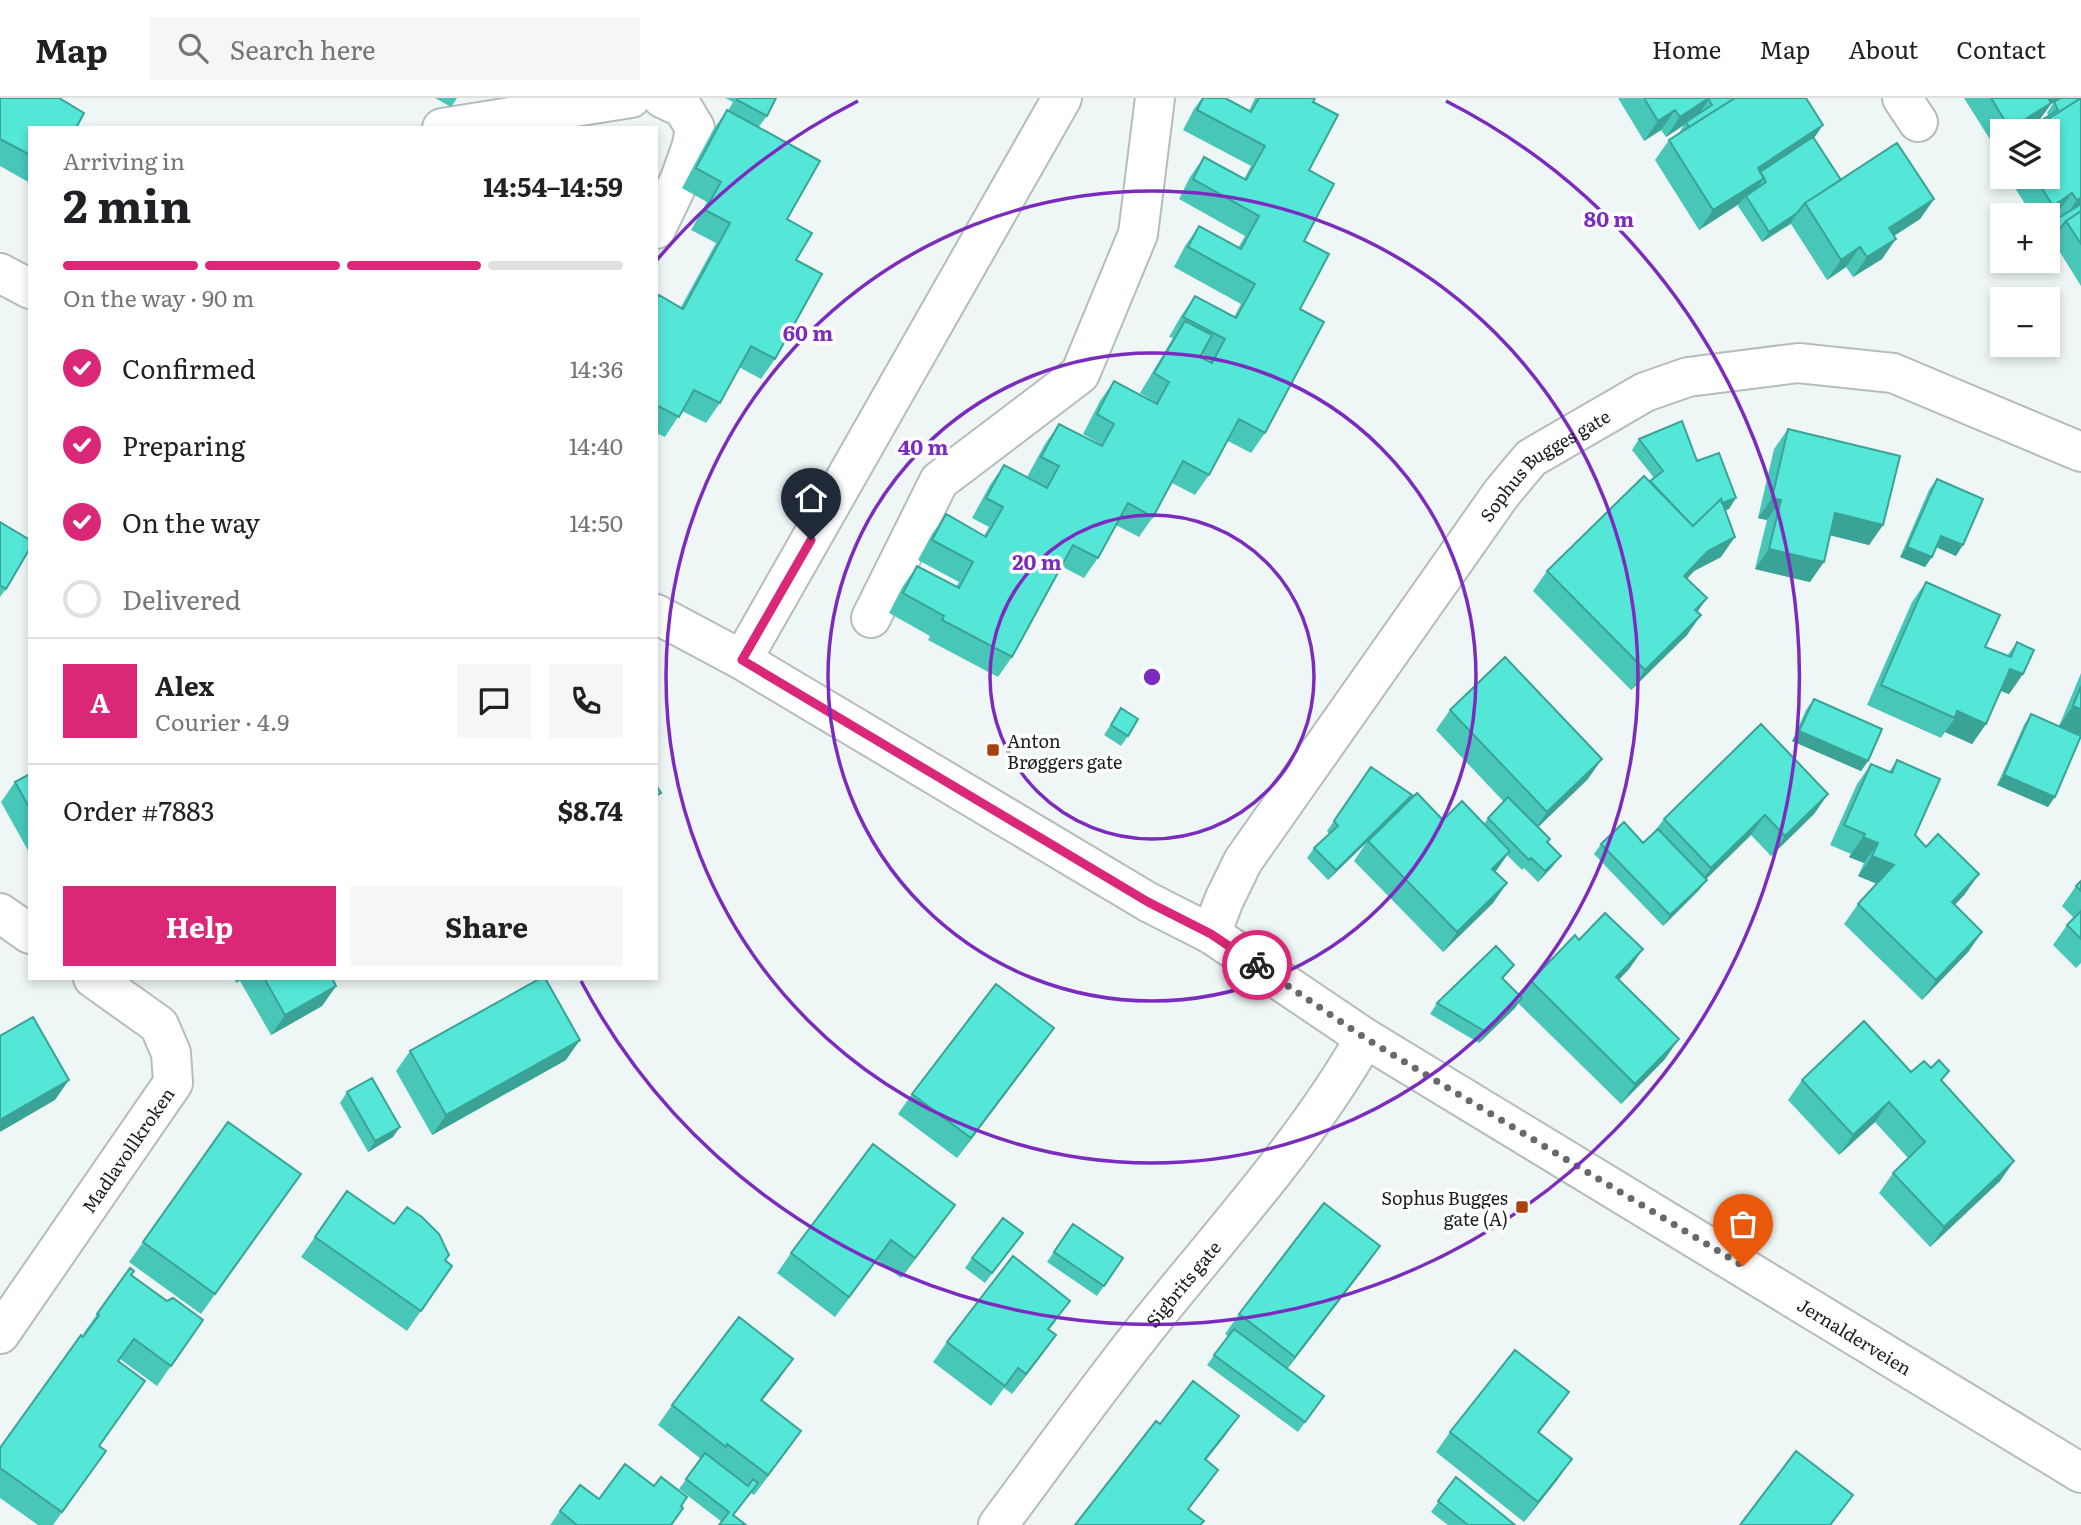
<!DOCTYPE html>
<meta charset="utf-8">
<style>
:root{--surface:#fff;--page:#f6f6f6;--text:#202124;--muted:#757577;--line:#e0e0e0;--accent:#db2777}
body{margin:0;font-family:Literata,serif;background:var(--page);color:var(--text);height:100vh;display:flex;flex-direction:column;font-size:26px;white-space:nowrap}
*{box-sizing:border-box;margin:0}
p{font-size:23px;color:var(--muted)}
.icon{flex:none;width:38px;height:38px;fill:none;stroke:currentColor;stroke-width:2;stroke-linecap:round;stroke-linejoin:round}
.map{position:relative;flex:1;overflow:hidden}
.panel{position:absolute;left:28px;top:28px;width:630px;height:854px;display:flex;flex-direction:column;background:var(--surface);border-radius:0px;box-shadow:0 4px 10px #0003}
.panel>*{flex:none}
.controls{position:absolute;left:1990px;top:21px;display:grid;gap:14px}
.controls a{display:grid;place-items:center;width:70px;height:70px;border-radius:0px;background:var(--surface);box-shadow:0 4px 10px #0003;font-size:35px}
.pin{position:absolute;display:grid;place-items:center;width:60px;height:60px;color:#fff;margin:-72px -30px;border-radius:50% 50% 50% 0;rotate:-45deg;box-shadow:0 0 7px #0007}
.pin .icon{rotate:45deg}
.courier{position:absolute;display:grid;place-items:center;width:70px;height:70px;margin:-35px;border:5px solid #db2777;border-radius:50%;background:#fff;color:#222;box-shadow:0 2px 9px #0007}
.summary em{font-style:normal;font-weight:700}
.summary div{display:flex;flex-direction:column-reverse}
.summary{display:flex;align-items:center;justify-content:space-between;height:119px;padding:0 35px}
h1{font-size:46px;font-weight:700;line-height:52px}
.bar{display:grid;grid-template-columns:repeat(4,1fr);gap:10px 7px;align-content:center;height:84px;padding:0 35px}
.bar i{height:9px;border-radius:5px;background:var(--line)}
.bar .selected{background:var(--accent)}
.bar p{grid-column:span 4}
.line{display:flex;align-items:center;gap:18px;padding:0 35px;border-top:2px solid var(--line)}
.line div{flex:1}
.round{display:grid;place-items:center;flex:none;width:74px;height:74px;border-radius:0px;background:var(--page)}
ol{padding:0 35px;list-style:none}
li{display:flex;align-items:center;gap:21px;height:77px}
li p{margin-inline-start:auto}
li .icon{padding:7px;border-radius:50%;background:var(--accent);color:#fff;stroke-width:4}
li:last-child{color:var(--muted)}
li i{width:38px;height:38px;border:4px solid var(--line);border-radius:50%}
.primary-button{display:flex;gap:14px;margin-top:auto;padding:14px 35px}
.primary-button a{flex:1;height:80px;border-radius:0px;background:var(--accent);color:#fff;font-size:28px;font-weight:700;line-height:80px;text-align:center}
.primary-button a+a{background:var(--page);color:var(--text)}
header{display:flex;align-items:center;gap:42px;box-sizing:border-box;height:98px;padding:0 35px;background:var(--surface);border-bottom:2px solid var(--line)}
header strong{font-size:33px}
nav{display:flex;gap:38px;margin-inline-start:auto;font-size:24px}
.search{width:490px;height:63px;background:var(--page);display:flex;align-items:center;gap:18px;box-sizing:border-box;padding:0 24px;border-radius:0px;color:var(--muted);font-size:26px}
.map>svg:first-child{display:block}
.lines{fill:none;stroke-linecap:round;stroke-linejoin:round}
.minor-casing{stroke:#b4bdbc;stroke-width:42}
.minor{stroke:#fff;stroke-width:38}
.wall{fill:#48c7b9;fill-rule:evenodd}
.shaded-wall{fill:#3ba296}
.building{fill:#54e7d7;stroke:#3ba296;stroke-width:2}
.done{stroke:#656a6a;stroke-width:7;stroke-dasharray:0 12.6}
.route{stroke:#db2777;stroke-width:9}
.ring{fill:none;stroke:#7b2cbf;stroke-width:3.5}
.poi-dot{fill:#a74311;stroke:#fff;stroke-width:2.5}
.labels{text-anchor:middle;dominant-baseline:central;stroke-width:7;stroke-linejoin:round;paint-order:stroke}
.street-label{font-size:18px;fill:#1b1e1e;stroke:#fff}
.poi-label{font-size:18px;fill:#1b1e1e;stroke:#fff;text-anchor:start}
.centre{fill:#7b2cbf;stroke:#fff;stroke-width:3.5}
.ring-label{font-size:21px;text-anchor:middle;font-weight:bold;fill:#7b2cbf;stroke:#fff;stroke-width:7;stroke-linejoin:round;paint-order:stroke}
</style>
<header>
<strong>Map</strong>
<div class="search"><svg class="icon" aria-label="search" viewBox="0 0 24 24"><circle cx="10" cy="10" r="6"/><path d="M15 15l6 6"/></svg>Search here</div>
<nav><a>Home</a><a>Map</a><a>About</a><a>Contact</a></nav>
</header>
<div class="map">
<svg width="2081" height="1427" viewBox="0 0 2081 1427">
<rect width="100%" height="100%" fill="#eef7f6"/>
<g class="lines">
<!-- minor casing -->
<g class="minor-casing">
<g id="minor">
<path d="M1902 0 1918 24"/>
<path d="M442 30 631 0"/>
<path d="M656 131 680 81 692 47 695 30 683 10 662 0"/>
<path d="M0 175 30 191"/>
<path id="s1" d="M656 516 742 562 1148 804 1211 836 1365 940 2081 1375"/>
<path d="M871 520 939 383 1080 276 1138 136 1155 0"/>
<path d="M742 562 1062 0"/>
<path d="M0 815 30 836"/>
<path id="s2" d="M1211 836 1224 802 1243 763 1501 396 1531 360 1645 294 1688 279 1798 265 1893 275 2081 354"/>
<path id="s3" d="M0 1236 173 985 171 955 159 927 93 880"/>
<path id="s4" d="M998 1427C1051 1356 1102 1284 1158 1215 1230 1126 1308 1040 1365 940"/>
</g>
</g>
<!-- minor -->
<use href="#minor" class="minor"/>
</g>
<!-- wall -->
<path class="wall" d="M0 0 30 30V85L0 68Z
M435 0H457L451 9Z
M725 0H776L767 18 758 30 787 121 796 162 775 261 761 281 739 269 720 305 706 325 682 313 665 339 656 335V200L681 209 716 145 691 132 707 104 682 90 713 32 727 12 728 13 733 4Z
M1202 0H1225L1249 13 1255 0H1315L1313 4 1300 211 1265 335 1251 355 1228 343 1209 377 1195 397 1172 385 1153 419 1139 439 1116 427 1098 460 1084 480 1061 468 1012 559 998 579 928 542 930 538 889 515 903 488 917 468 956 489 959 484 918 462 932 436 946 416 984 438 989 429 972 420 990 387 1004 367 1044 388 1027 379 1045 346 1059 326 1100 347V346L1083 336 1100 303 1114 283 1154 304H1155L1140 295 1173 240 1169 239 1181 218 1195 198 1234 219 1241 206 1174 169 1185 148 1199 128 1238 150 1245 138 1179 101 1190 79 1204 59 1244 81 1251 68 1183 32 1194 11ZM1202 256 1211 261 1209 264 1200 259Z
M1618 0H1806L1823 27 1814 40 1841 82 1934 101 1920 121 1894 138 1882 161 1853 179 1846 169 1827 182 1791 126 1762 144 1738 108 1739 106 1699 132 1655 62 1669 42 1679 35 1684 27 1666 39 1661 32 1644 43Z
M1964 0H2061L2051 6 2038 24 2049 18 2047 15 2054 4 2081 0V188L2048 135V132L2054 123 2061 119 2058 115 2048 122V117H2032L2008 79H2048V33H2002V48L1996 51Z
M2002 59V69L1999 64Z
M1788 331 1883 427 1869 447 1830 437 1810 484 1755 471 1767 422 1758 420 1774 351Z
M1639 341 1697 363 1729 411 1725 412 1721 459 1694 473 1687 481 1707 500 1697 514 1687 537 1631 592 1533 493 1547 473 1654 380 1632 352Z
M1937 381 1956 458 1936 449 1925 469 1900 459 1929 392Z
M0 424 6 491 0 499Z
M1926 484 1985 549 2007 558 2017 544 2023 576 2009 596 2001 593 1986 626 1972 646 1945 634 1941 640 1867 607 1912 504Z
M2081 575V637L2059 628Z
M1814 601 1868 663 1861 673 1792 643 1806 612Z
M1121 610 1128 638 1121 648 1104 637Z
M1450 612 1588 681 1538 729 1547 745 1553 768 1538 784 1524 770 1522 772 1507 757 1495 774 1507 785 1493 805 1443 854 1354 763 1366 745 1328 782 1307 760 1314 750 1329 736 1327 733 1371 669 1407 705 1443 722 1484 726 1488 720 1504 704 1436 632Z
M2031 616 2048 709 1997 687 2024 627Z
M1897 662 1915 737 1965 796 1955 807 1982 834 1968 854 1922 902 1844 826 1858 806 1877 786 1858 778 1864 765 1849 759 1851 756 1830 747 1857 686 1871 666 1889 674Z
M30 676V756L1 704 15 684Z
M1828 696 1814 716 1771 758 1751 737 1706 781 1699 792 1663 828 1594 756 1601 746 1643 745 1654 734 1664 721Z
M2081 783V865L2076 870 2053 847 2067 827 2074 820 2062 808 2076 788Z
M1579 842 1643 851 1629 871 1619 882 1665 961 1621 1006 1518 905 1515 910 1479 945 1430 916 1437 905 1514 867 1503 881 1520 898 1531 883Z
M234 880H332L336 888 322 908 271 937 240 883 236 885Z
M1040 950 957 1060 898 1016 912 996Z
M410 953 566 962 432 1037 396 973Z
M1911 974 1942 983 2014 1063 2000 1083 1930 1149 1879 1095 1893 1075 1908 1060 1875 1024 1839 1057 1788 1002 1802 982Z
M347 994 393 1039 368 1054 340 1005Z
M228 1024 301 1076 201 1216 129 1164Z
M347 1093 452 1168 407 1233 301 1159Z
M1073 1126 1123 1160 1097 1198 1047 1164Z
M941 1127 901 1180 877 1162 835 1219 777 1175 791 1155Z
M1015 1145 985 1185 965 1170 972 1160Z
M1380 1148 1366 1168 1287 1271 1324 1298 1298 1334 1207 1267 1228 1238 1225 1236 1239 1216Z
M130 1170 131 1177 167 1203 203 1222 157 1288 120 1261 119 1263 99 1348 106 1353 53 1427H38L0 1400V1350L83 1239 85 1237 83 1236Z
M1056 1223 1049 1232 1056 1237 1012 1296 1004 1290 991 1308 933 1264 947 1244Z
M779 1281 762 1302 801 1333 754 1397 751 1395 734 1417 722 1424 679 1391 701 1361 658 1327 672 1307Z
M1569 1294 1539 1335 1558 1381 1524 1424 1436 1354 1450 1334Z
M1456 1379 1515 1427H1448L1431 1414Z
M599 1401 681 1408 683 1410 672 1427H550L560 1413Z"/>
<!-- shaded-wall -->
<path class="shaded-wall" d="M1701 0 1709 1 1697 19 1686 24 1684 27 1666 39 1680 19Z
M2045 0H2061L2051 6 2037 25 2025 33H2009Z
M1675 12 1661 32 1644 43 1658 23Z
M1823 27 1809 47 1763 77 1758 70Z
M1764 80 1750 100 1746 98 1739 106 1699 132 1713 112Z
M2072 95 2058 115 2048 122V117H2046L2053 108Z
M2081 100V111L2063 122 2077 102Z
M1934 101 1920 121 1875 150 1889 130Z
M1797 115 1791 125 1762 144 1769 134Z
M1896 141 1882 161 1853 179 1867 159Z
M1860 149 1846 169 1827 182 1841 162Z
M1736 400 1729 411 1709 418 1713 409Z
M1772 400 1781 402 1767 422 1758 420Z
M1835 415 1883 427 1869 447 1821 435Z
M1941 438 1963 447 1956 458 1934 448Z
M1735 439 1721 459 1694 473 1670 498 1684 478 1708 453Z
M1907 449 1932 459 1925 469 1900 459Z
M1769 451 1824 464 1810 484 1755 471Z
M1707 500 1693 520 1695 512Z
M1701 517 1687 537 1631 592 1645 572Z
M2010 571 2023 576 2009 596 1996 591Z
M2073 608 2081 611V637L2059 628Z
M1957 613 1986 626 1972 646 1945 634 1955 620Z
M1799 633 1868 663 1861 673 1792 643Z
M1602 661 1588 681 1533 734 1547 714Z
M2004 677 2055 699 2048 709 1997 687Z
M1828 696 1814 716 1771 758 1785 738Z
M1412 697 1405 707 1328 782 1336 772Z
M1765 717 1751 737 1697 790 1711 770Z
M1863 739 1878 745 1864 765 1849 759Z
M1510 753 1496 773 1478 791 1492 771Z
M1561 758 1553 768 1538 784 1545 773Z
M1872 758 1894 767 1880 787 1858 778Z
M1979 776 1965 796 1938 824 1952 804Z
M1707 782 1699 792 1663 828 1670 817Z
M1507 785 1493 805 1443 854 1457 834Z
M1982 834 1968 854 1922 902 1936 882Z
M1643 851 1629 871 1602 899 1616 879Z
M336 888 322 908 271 937 285 917Z
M1522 900 1515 910 1479 945 1486 934Z
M1054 930 1040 950 957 1060 971 1040Z
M1679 941 1665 961 1621 1006 1635 986Z
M580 942 566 962 432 1037 446 1017Z
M69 982 55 1002 0 1034V1022Z
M1889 1004 1875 1024 1839 1057 1853 1037Z
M400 1029 393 1039 368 1054 375 1043Z
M2014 1063 2000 1083 1930 1149 1944 1129Z
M955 1107 941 1127 901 1180 915 1160Z
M891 1142 877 1162 835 1219 849 1199Z
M1380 1148 1366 1168 1281 1279 1295 1259Z
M1056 1237 1042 1257 1012 1296 1026 1276Z
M793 1261 779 1281 747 1322 761 1302Z
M1569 1294 1555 1314 1524 1354 1538 1334Z
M1239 1318 1225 1338 1191 1381 1205 1361Z
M801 1333 787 1353 754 1397 768 1377Z
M1572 1361 1558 1381 1524 1424 1538 1404Z
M1218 1372 1204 1392 1176 1427 1188 1411Z"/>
<!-- building -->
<path class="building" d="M0 0H59L84 15 76 30H30V57L0 41Z
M738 0H776L767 18 737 2Z
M1203 0H1225L1251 14 1259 0H1315L1313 4 1338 17 1309 72 1334 86 1304 143 1329 156 1300 211 1324 224 1265 335 1239 321 1209 377 1183 363 1153 419 1128 405 1098 460 1073 447 1012 559 942 522 944 518 903 495 917 468 959 490 973 464 932 442 946 416 986 439 1003 409 986 400 1004 367 1047 390 1059 368 1041 359 1059 326 1102 348 1114 326 1097 316 1114 283 1157 306 1169 284 1154 275 1185 223 1212 237 1200 259 1212 265 1225 241 1183 219 1195 198 1236 220 1255 186 1188 149 1199 128 1241 151 1259 118 1193 81 1204 59 1246 82 1265 48 1197 12Z
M1644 0H1709L1680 19 1675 12 1658 23Z
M1710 0H1735L1689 29 1686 24 1712 7 1709 2Z
M1735 0H1806L1823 27 1758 70 1764 80 1713 112 1669 42Z
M1991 0H2048L2051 5 2010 31Z
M2061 0H2081L2029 33H2024L2058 12 2054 4Z
M2081 0V100L2077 102 2072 95 2053 108 2035 79H2048V33H2029Z
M727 12 820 63 787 121 812 135 796 162 822 176 775 261 751 248 720 305 694 292 679 319 656 307V201L659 197 683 211 730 125 705 112 721 84 696 70Z
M1813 39 1841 82 1805 105 1797 115 1769 134 1746 98 1766 84 1760 74Z
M1897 45 1934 101 1889 130 1896 141 1867 159 1860 149 1841 162 1805 105Z
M2081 106V113L2066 123 2059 132 2054 123Z
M2081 113V146L2066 123Z
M1682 323 1697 363 1719 355 1736 400 1722 405 1721 401 1693 428 1650 383 1663 373 1639 341Z
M1788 331 1900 358 1883 427 1835 415 1824 464 1769 451 1781 402 1772 400Z
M1644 378 1693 428 1721 401 1735 439 1708 453 1684 478 1707 500 1695 512 1701 517 1645 572 1547 473Z
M1937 381 1983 401 1963 447 1941 438 1932 459 1907 449Z
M0 424 30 442V450L6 491 0 487Z
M1926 484 2000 517 1985 549 2011 559 2017 544 2034 552 2023 576 2010 571 1986 626 1957 613 1955 620 1881 587Z
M1505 559 1602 661 1547 714 1450 612Z
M2081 588V611L2073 608Z
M1814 601 1882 631 1868 663 1799 633Z
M1121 610 1138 621 1128 638 1111 627Z
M2031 616 2081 638 2055 699 2004 677Z
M1761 626 1828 696 1785 738 1765 717 1711 770 1664 721Z
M1897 662 1940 681 1915 737 1926 749 1938 736 1979 776 1952 804 1982 834 1936 882 1858 806 1894 767 1872 758 1878 745 1863 739 1865 736 1844 727 1871 666 1892 675Z
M1371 669 1412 697 1336 772 1314 750 1338 728 1334 723Z
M30 676V711L15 684Z
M656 687 661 695 656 698Z
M1417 695 1443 722 1462 703 1510 753 1492 771 1507 785 1457 834 1368 743Z
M1508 699 1550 741 1547 744 1561 758 1545 773 1531 760 1529 762 1488 720Z
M1624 724 1643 745 1658 731 1707 782 1670 817 1601 746Z
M2081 783V793L2076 788Z
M2081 813V841L2067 827Z
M1605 815 1643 851 1616 879 1679 941 1635 986 1531 883 1575 837 1579 842Z
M1496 848 1514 867 1502 880 1522 900 1486 934 1437 905Z
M264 880H332L336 888 285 917Z
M541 880H545L580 942 446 1017 410 953Z
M996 886 1054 930 971 1040 912 996Z
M33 919 69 982 0 1022V938Z
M1864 923 1911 974 1924 963 1931 970 1939 962 1949 973 1941 982 2014 1063 1944 1129 1893 1075 1925 1044 1889 1004 1853 1037 1802 982Z
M372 980 400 1029 375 1043 347 994Z
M228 1024 301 1076 215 1196 143 1144Z
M873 1046 955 1107 915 1160 891 1142 849 1199 791 1155Z
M347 1093 394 1126 407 1109 422 1119 439 1136 449 1157 445 1162 452 1168 421 1213 315 1139Z
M1324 1105 1380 1148 1295 1259 1239 1216Z
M1003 1120 1023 1135 992 1175 972 1160Z
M1073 1126 1123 1160 1104 1188 1054 1154Z
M1013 1158 1070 1203 1048 1231 1056 1237 1026 1276 1018 1270 1005 1288 947 1244Z
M130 1170 134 1173 131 1177 167 1203 173 1200 203 1222 171 1268 134 1241 118 1263 145 1283 99 1348 106 1353 62 1414 0 1370V1350L81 1237 83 1239 99 1217 97 1216Z
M739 1219 793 1261 761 1302 801 1333 768 1377 727 1346 726 1349 672 1307Z
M1234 1231 1324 1298 1305 1324 1214 1257Z
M1515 1252 1569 1294 1538 1334 1572 1361 1538 1404 1450 1334Z
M1193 1283 1239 1318 1205 1361 1218 1372 1188 1411 1204 1423 1200 1427H1075L1156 1323 1160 1326Z
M1796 1353 1853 1397 1830 1427H1740Z
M705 1355 748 1388 753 1381 758 1385 733 1417 746 1427H719L729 1414 686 1381Z
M625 1366 654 1388 661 1379 687 1399 681 1408 683 1410 671 1427H577L560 1413 580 1387 599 1401Z
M1456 1379 1515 1427H1468L1438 1403Z"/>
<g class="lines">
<!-- done -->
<path class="done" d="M1257 867 1365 940 1743 1168"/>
<!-- route -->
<path class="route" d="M811 442 742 562 1148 804 1211 836 1257 867"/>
</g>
<!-- distance rings -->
<g class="ring">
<circle cx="1152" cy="579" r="162"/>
<circle cx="1152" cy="579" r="324"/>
<circle cx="1152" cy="579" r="486"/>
<path d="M656 163A647 647 0 0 1 858 3M1446 3A647 647 0 1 1 581 883"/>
</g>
<!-- markers -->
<g class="poi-dot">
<rect x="986" y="645" width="14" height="14" rx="3.5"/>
<rect x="1515" y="1102" width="14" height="14" rx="3.5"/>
</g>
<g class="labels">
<!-- street labels -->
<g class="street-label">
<text stroke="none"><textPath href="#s2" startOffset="581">Sophus Bugges gate</textPath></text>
<text stroke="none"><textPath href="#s3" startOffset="224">Madlavollkroken</textPath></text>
<text stroke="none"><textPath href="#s4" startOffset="304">Sigbrits gate</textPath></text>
<text stroke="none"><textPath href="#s1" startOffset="1400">Jernalderveien</textPath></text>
</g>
<!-- poi labels -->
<g class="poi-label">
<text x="1007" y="642">Anton<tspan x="1007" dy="21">Brøggers gate</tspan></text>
<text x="1508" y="1099" text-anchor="end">Sophus Bugges<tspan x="1508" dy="21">gate (A)</tspan></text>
</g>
</g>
<circle cx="1152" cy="579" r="10" class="centre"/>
<g class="ring-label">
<text x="1609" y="129">80 m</text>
<text x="808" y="243">60 m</text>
<text x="923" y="357">40 m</text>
<text x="1037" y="472">20 m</text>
</g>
</svg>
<div class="controls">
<a><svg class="icon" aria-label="layers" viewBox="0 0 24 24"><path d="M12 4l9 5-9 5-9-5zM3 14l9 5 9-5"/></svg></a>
<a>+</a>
<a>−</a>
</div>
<div class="pin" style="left:1743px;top:1168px;background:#ea580c"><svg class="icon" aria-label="bag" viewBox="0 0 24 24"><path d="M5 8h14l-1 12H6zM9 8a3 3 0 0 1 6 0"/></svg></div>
<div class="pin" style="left:811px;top:442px;background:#1f2937"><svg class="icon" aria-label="home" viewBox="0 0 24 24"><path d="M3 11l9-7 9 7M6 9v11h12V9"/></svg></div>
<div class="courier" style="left:1257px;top:867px"><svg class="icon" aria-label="bike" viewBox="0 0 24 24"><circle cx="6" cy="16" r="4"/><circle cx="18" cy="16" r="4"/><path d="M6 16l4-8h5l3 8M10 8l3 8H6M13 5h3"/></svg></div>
<section class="panel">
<div class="summary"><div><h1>2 min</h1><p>Arriving in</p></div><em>14:54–14:59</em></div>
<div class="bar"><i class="selected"></i><i class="selected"></i><i class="selected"></i><i></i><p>On the way · 90 m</p></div>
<ol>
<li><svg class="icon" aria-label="check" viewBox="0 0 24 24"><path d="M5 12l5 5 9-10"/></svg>Confirmed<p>14:36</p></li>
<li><svg class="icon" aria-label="check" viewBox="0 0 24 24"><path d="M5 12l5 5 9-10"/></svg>Preparing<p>14:40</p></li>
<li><svg class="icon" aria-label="check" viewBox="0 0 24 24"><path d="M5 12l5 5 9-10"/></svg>On the way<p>14:50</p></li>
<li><i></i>Delivered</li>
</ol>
<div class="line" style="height:126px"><b class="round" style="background:var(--accent);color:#fff">A</b><div><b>Alex</b><p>Courier · 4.9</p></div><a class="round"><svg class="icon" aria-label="chat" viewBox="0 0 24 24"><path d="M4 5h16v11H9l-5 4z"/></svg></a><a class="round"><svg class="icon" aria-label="phone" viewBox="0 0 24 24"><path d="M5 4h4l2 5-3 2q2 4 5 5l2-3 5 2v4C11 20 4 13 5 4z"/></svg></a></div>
<div class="line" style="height:91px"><div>Order #7883</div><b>$8.74</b></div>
<div class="primary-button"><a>Help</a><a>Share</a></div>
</section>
</div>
